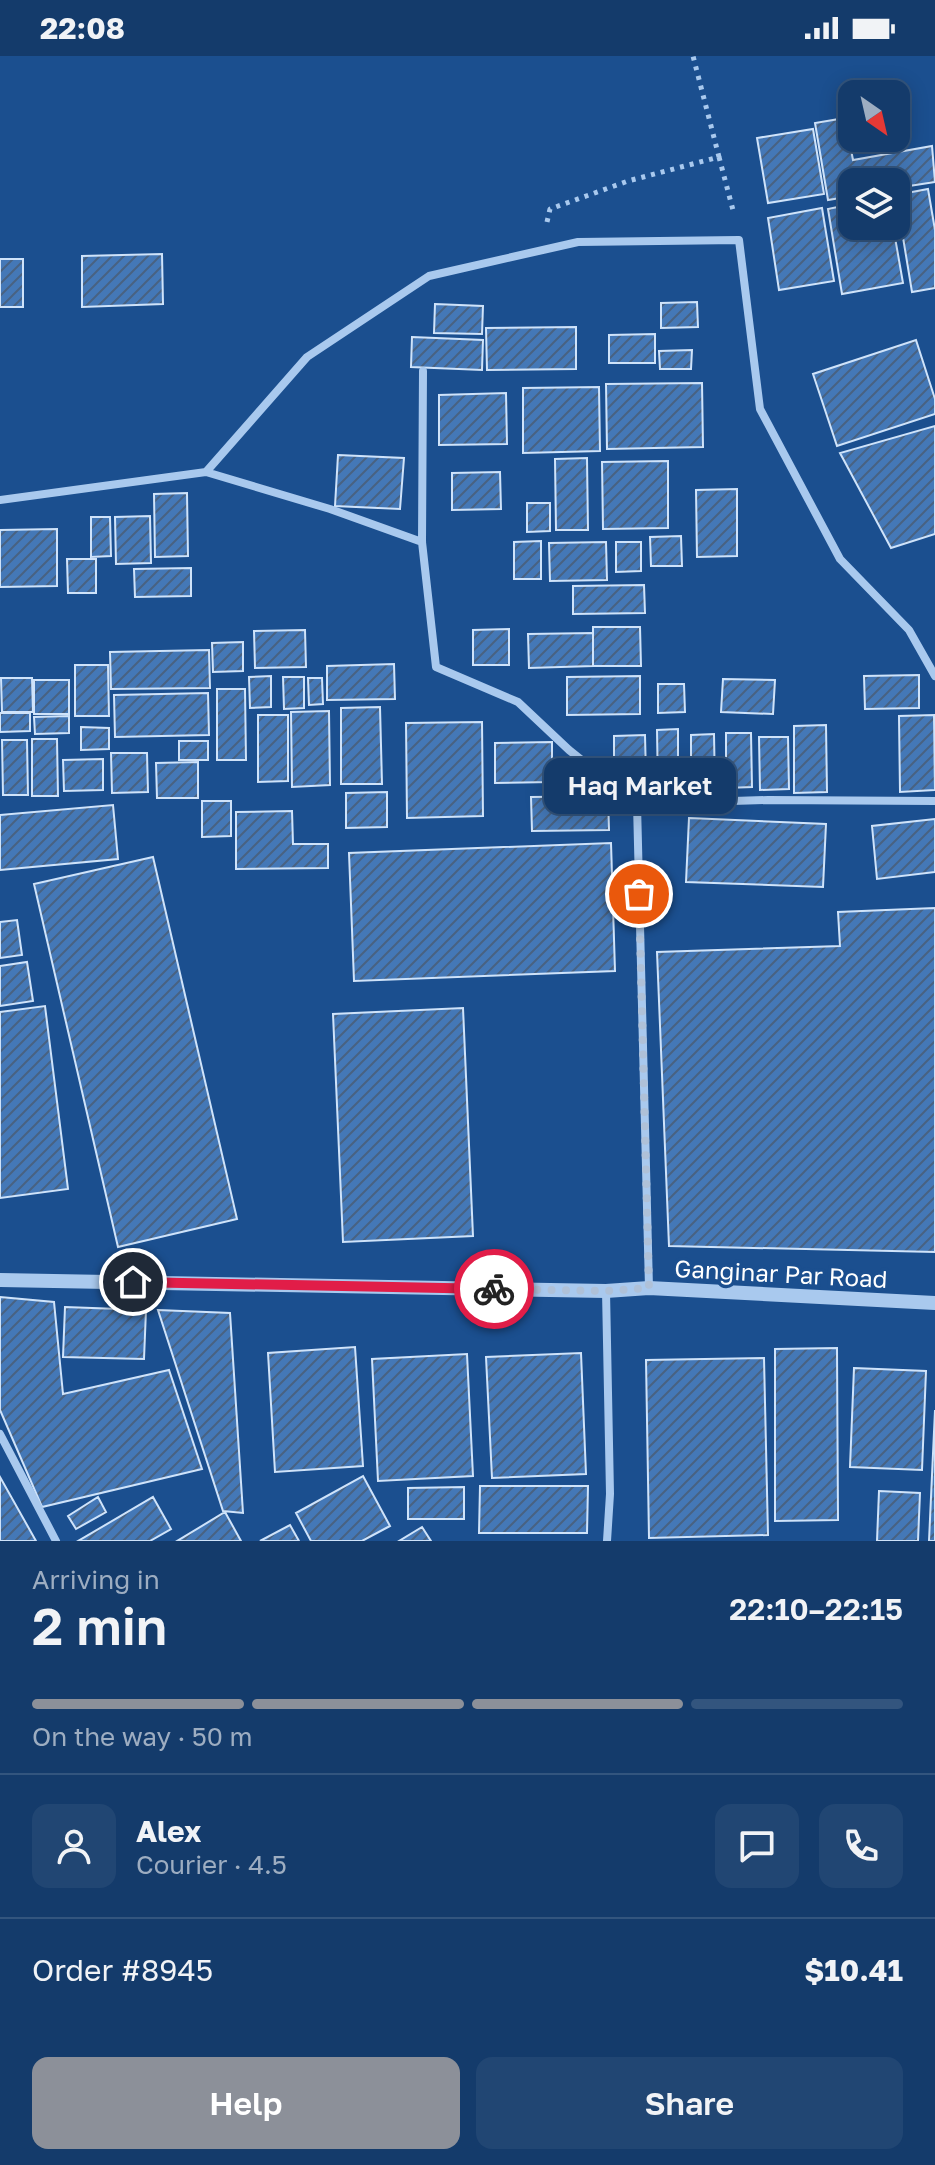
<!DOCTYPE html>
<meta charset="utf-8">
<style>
:root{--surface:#143b6b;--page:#214673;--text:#f1f3f6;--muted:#9dadc1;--line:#33557e;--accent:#8c9099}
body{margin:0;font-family:"Golos Text",sans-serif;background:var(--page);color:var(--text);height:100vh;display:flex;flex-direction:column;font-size:30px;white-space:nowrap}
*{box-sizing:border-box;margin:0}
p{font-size:26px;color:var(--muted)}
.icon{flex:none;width:44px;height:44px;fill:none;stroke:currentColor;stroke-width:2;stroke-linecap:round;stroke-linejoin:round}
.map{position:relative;height:1485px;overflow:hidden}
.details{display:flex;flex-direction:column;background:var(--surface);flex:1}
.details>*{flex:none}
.needle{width:52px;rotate:146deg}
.tools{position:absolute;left:838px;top:24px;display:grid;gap:16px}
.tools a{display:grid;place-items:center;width:72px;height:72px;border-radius:16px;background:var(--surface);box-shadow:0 4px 20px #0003,0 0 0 2px var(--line);font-size:40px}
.pin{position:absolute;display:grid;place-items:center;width:68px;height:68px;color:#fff;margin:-34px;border:4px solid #fff;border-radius:50%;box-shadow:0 2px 8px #0007}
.courier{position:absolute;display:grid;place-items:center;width:80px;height:80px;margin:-40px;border:6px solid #e11d48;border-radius:50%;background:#fff;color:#222;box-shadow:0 2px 10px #0007}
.bubble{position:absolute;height:56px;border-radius:16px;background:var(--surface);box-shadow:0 4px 20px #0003,0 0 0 2px var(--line);font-size:26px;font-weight:600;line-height:56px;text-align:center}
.summary em{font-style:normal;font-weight:600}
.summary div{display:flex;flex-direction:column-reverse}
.summary{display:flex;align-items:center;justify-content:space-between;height:136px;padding:0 32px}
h1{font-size:52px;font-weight:600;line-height:60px}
.bar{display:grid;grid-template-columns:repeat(4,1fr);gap:12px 8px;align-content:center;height:96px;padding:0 32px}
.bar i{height:10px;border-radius:6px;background:var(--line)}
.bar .active{background:var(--accent)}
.bar p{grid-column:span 4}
.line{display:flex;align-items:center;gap:20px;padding:0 32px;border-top:2px solid var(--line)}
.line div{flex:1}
.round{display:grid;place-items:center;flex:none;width:84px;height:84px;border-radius:16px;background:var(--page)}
.button{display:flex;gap:16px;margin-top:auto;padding:16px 32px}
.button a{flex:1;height:92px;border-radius:16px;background:var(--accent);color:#fff;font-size:32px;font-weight:600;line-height:92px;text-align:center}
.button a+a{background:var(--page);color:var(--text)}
.status{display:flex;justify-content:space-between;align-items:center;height:56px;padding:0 40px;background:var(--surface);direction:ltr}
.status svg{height:22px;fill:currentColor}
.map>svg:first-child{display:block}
.building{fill:url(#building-hatch);stroke:#cfe3fa;stroke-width:2}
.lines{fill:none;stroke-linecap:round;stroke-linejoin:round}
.path{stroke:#a9c9ee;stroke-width:5;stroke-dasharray:4 6;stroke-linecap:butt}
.minor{stroke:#a9c9ee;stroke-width:8}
.tertiary{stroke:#a9c9ee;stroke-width:14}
.done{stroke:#afc1d8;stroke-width:8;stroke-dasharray:0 14.4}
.route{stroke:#e11d48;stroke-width:10}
.labels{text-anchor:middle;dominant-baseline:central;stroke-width:7;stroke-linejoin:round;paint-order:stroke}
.street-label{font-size:24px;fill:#fff;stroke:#1b4f8f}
</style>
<div class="status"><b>22:08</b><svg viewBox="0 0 49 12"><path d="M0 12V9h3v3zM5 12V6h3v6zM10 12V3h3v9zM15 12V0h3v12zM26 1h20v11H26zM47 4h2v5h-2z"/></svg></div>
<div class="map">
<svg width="935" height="1485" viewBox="0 0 935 1485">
<defs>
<pattern id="building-hatch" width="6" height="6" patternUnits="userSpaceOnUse" patternTransform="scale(2)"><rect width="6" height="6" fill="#4478b7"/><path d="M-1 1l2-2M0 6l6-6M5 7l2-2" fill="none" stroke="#486282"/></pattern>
</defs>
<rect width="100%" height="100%" fill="#1b4f8f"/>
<!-- building -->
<path class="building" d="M845 62 853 104 932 90 935 126 896 132V126H852V140L828 144 815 67Z
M813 73 824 138 768 147 757 82Z
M928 133 935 174V232L912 236 896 139Z
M852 148V170H893L903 227 842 238 828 153Z
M822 152 834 225 779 234 768 162Z
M162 198 163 248 82 251V200Z
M0 203H23V251H0Z
M697 246 698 271 661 272V247Z
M435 248 483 250 482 278 434 277Z
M576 271V313L487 314 486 272Z
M655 278V307H609V279Z
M412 281 483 284 482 314 411 311Z
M916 284 935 343V358L837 390 813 318Z
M692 294 691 313H660L659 295Z
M702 327 703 391 607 393 606 328Z
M599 331 600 395 523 397V332Z
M506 337 507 388 439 389V339Z
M935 370V478L891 492 840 397Z
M338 399 404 402 400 453 335 450Z
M587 402 588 474H556L555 403Z
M668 405V472L603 473 602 406Z
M500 416 501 453 452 454V417Z
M737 433V500L697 501 696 434Z
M187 437 188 500 155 501 154 438Z
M527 447H550V475L527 476Z
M150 460 151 507 116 508 115 461Z
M91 461H110L111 500 91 501Z
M57 473V530L0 531V474Z
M681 480 682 510H651L650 481Z
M541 485V523H514V486Z
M606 486 607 524 550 525 549 487Z
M616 486H641V515L616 516Z
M67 503H96V537H68Z
M191 512V540L135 541 134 513Z
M644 529 645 557 573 558V530Z
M593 571H640L641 610H593Z
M509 573V609H473V574Z
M305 574 306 611 255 612 254 575Z
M593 577V610L529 612 528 578Z
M243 586V615L213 616 212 587Z
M209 594 210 632 111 633 110 596Z
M394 608 395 643 327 644V610Z
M75 609H108L109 660H75Z
M919 619V652L865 653 864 620Z
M271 620V651L250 652 249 621Z
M640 620V658L567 659V621Z
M283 621H304V652L284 653Z
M1 622H32L33 656H2Z
M308 622H322L323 648 309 649Z
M723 623 775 624 773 658 721 656Z
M34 624H69V658H34Z
M658 628H684L685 656 658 657Z
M217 633H245L246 704H217Z
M208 637 209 679 115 681 114 639Z
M380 651 382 728H341V652Z
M329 655 330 729 292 731 291 656Z
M0 657H30V675L0 676Z
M258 659H288V725L258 726Z
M934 659 935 734 900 736 899 660Z
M69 660V677L35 678 34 661Z
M482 666 483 760 407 762 406 667Z
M826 669 827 736 794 737V670Z
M81 671 109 672V693L81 694Z
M678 673V736H658L657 674Z
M726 677H751L752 731 726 732Z
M714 678 715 733 691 734V679Z
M645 679 646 720H614V680Z
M759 681H788L789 733 760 734Z
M32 683H57L58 740H32Z
M2 684H27L28 739H3Z
M179 685H208V704H179Z
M552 686V726L495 727V687Z
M111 697H147L148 736 112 737Z
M103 703V734L64 735 63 704Z
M198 706V742H157L156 707Z
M387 736V771L346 772V737Z
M608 740 609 774 532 775 531 741Z
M202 745H231V780L202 781Z
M113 749 118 803 0 814V759Z
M292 755 293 788H328V812L236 813V756Z
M689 762 826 768 823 831 686 826Z
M935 763V816L877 823 872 770Z
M611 787 615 915 354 925 349 797Z
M153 801 237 1163 118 1191 34 828Z
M935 852V1196L669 1190 657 896 840 890 838 856Z
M17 864 22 899 0 902V866Z
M27 906 33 945 0 950V910Z
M45 950 68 1133 0 1142V956Z
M463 952 473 1180 343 1186 333 958Z
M0 1241 54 1246 63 1338 169 1314 202 1413 42 1451 0 1354Z
M65 1251 146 1254 144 1303 63 1301Z
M158 1254 230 1257 243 1457 223 1455Z
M355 1291 363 1410 275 1416 268 1297Z
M837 1292 838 1464 775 1465V1293Z
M581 1297 586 1418 492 1422 486 1301Z
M467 1298 473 1420 378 1425 372 1303Z
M764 1302 768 1479 649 1482 646 1304Z
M854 1312 926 1315 922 1414 850 1411Z
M935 1354V1485H929Z
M363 1420 390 1470 362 1485H311L296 1457Z
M0 1421 36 1485H0Z
M480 1430H588L587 1477H479Z
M464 1431V1463H408V1432Z
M879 1435 920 1437 918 1485H877Z
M98 1441 106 1456 76 1473 68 1460Z
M153 1441 171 1473 150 1485H78Z
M225 1456 241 1485H177Z
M290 1469 299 1485H260Z
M422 1471 431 1485H399Z"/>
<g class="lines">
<!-- path -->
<path class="path" d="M719 101 734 158
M547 166 550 153 628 125 719 101 693 0"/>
<!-- minor -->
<path class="minor" d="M423 315 422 486 436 611 518 646 569 694 637 748 768 744 935 745
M206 416 330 453 422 486
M0 444 206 416 307 301 429 220 578 186 739 184 760 353 840 503 909 574 935 620
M637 748 649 1232
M606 1235 610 1438 607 1485
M0 1378 56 1485"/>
<!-- tertiary -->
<path class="tertiary" d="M0 1224 606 1235 649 1232 935 1247"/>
</g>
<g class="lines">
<!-- done -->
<path class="done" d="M494 1233 606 1235 649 1232 639 838"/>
<!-- route -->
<path class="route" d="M133 1226 494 1233"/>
</g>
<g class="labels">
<!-- street labels -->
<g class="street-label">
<text transform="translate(781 1217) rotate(3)">Ganginar Par Road</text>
</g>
</g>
</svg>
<div class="tools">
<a><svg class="needle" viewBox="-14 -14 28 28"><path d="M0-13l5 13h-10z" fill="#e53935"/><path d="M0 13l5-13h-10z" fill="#9dadc1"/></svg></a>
<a><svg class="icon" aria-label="layers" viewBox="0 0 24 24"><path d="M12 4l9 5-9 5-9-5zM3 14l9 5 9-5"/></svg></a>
</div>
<div class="pin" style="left:639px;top:838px;background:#ea580c"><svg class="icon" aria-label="bag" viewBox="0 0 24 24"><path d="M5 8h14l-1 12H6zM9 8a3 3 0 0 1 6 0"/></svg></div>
<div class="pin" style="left:133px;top:1226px;background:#1f2937"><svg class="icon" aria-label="home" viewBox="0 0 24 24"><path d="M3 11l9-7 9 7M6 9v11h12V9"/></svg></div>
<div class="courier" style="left:494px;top:1233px"><svg class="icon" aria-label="bike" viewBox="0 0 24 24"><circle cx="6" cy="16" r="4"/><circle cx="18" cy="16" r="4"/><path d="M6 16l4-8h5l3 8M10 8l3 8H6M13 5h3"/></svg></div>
<div class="bubble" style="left:544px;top:702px;width:192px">Haq Market</div>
</div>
<section class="details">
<div class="summary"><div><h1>2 min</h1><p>Arriving in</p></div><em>22:10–22:15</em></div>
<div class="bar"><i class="active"></i><i class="active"></i><i class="active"></i><i></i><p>On the way · 50 m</p></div>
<div class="line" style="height:144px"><a class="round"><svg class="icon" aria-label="person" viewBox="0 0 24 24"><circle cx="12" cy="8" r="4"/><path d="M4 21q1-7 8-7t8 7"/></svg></a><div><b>Alex</b><p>Courier · 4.5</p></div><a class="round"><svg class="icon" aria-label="chat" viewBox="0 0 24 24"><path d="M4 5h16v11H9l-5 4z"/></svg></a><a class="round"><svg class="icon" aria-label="phone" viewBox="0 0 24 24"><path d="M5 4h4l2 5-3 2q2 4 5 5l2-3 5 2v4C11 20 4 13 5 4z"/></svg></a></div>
<div class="line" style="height:104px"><div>Order #8945</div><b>$10.41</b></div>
<div class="button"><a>Help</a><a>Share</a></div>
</section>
